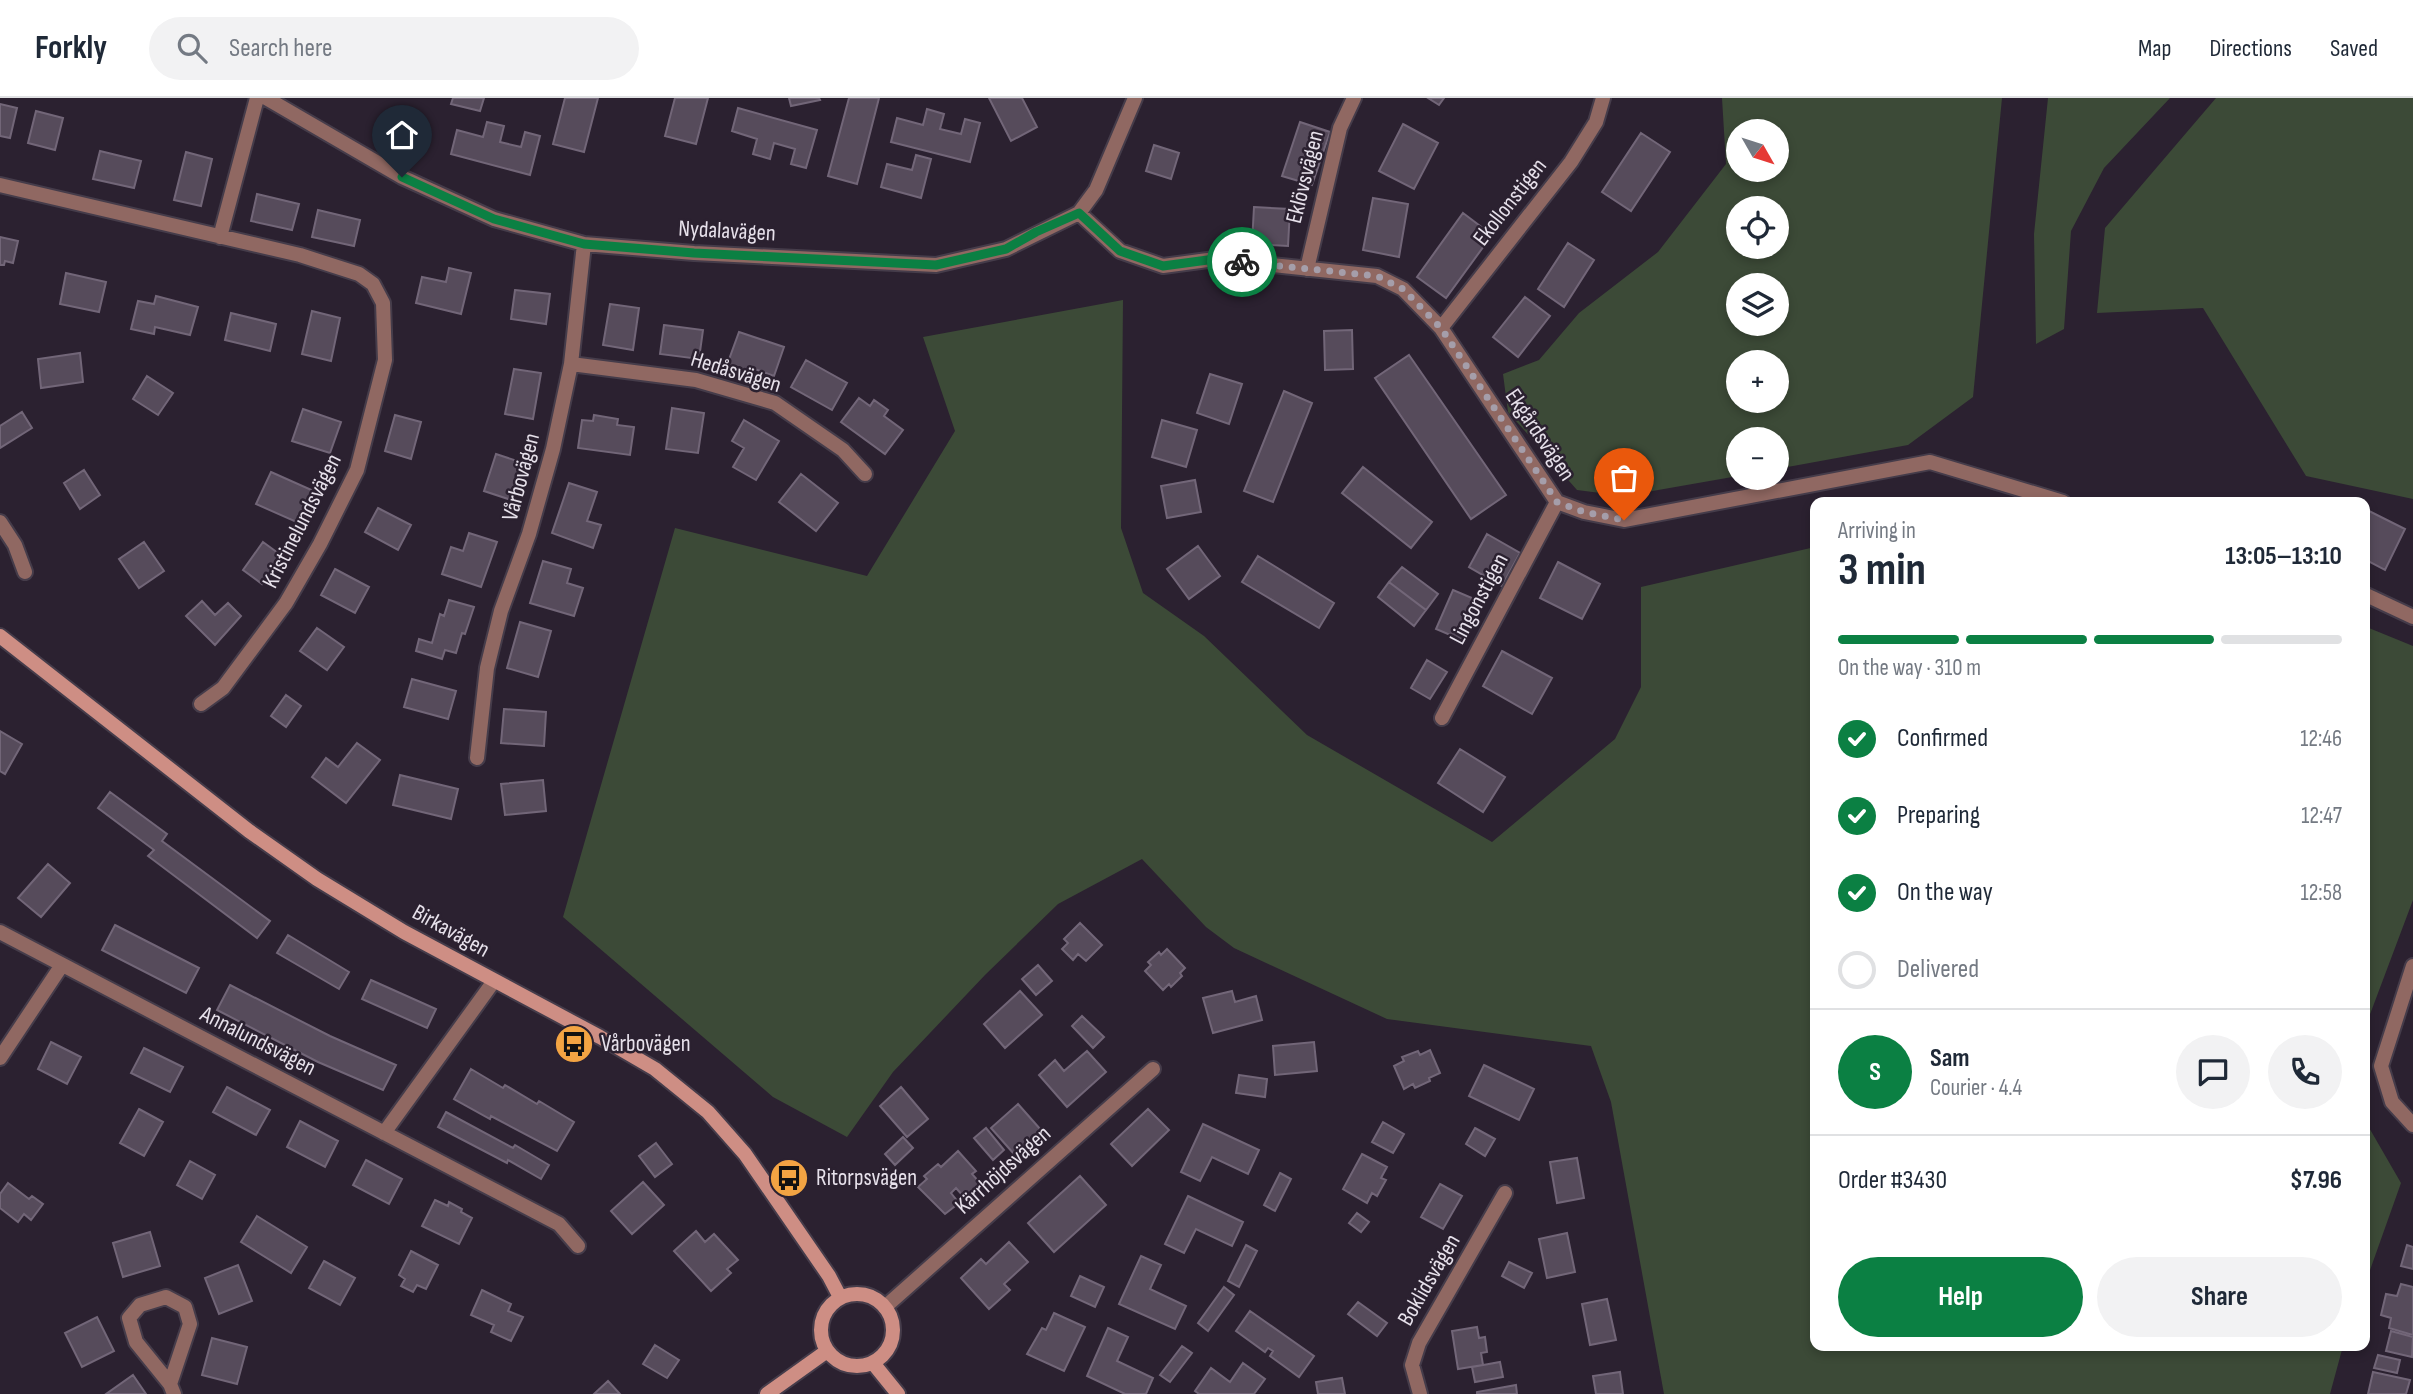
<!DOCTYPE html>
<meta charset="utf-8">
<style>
:root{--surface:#fff;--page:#f2f2f3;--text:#1f2937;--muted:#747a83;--line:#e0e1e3;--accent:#0b8043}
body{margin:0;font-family:"Sofia Sans Condensed",sans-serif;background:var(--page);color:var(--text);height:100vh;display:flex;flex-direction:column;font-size:26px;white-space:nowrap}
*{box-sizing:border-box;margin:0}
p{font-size:23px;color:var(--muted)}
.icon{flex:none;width:38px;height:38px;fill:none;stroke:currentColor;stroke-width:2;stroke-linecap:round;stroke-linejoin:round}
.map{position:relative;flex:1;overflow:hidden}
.side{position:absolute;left:1810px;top:399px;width:560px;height:854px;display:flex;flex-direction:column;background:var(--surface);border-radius:14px;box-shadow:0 4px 10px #0003}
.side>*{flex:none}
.needle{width:46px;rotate:129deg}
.fabs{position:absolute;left:1726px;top:21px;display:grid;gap:14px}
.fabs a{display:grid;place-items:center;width:63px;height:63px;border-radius:50%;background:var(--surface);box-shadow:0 4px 10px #0003;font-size:35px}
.pin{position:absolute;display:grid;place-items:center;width:60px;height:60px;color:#fff;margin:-72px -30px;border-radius:50% 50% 50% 0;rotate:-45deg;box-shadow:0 0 7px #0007}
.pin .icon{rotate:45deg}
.courier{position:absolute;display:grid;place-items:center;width:70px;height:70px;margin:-35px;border:5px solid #0b8043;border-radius:50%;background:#fff;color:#222;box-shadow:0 2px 9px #0007}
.head em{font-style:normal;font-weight:700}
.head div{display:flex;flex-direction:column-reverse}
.head{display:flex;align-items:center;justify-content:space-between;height:119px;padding:0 28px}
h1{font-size:46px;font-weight:700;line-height:52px}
.bar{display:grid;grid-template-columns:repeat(4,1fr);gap:10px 7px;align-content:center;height:84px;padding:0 28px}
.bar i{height:9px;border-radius:5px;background:var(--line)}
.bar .on{background:var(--accent)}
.bar p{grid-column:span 4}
.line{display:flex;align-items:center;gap:18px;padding:0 28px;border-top:2px solid var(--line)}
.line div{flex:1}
.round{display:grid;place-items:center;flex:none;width:74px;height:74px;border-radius:37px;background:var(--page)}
ol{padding:0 28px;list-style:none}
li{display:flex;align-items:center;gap:21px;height:77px}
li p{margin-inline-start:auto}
li .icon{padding:7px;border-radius:50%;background:var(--accent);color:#fff;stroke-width:4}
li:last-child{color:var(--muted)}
li i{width:38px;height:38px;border:4px solid var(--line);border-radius:50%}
.action{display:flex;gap:14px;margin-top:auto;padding:14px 28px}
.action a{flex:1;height:80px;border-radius:42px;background:var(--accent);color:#fff;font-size:28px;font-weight:700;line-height:80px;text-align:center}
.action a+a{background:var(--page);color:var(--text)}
header{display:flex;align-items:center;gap:42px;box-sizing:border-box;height:98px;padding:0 35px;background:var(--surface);border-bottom:2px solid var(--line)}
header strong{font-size:33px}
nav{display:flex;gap:38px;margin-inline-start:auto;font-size:24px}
.search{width:490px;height:63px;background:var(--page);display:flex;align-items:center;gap:18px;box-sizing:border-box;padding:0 24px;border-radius:38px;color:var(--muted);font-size:26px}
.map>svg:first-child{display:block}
.green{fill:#3c4a37;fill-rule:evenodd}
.building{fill:#564b5b;stroke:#726678;stroke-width:2}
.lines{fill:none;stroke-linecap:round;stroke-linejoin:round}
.street-casing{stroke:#453c4a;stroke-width:18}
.secondary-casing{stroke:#453c4a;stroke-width:18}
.street{stroke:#906862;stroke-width:14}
.secondary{stroke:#ce8e84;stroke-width:14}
.done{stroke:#a59eaa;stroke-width:7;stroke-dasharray:0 12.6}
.route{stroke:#0b8043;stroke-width:9}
.labels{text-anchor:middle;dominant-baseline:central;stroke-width:5;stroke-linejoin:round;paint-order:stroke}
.street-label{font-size:23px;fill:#e7e1eb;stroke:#2b2130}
.poi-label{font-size:23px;fill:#e7e1eb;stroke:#2b2130;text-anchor:start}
</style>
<header>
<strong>Forkly</strong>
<div class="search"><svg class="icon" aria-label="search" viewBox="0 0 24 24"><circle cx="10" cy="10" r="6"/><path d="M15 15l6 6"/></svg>Search here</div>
<nav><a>Map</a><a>Directions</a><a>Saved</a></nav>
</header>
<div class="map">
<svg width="2413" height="1296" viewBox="0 0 2413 1296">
<rect width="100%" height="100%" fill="#2b2130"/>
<!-- green -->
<path class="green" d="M1722 0H2002L1973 299 1908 347 1776 371V341H1738V378L1624 398 1577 392 1508 314 1503 276 1539 262 1579 215 1658 154 1726 66ZM1776 33V72H1738V33ZM1776 110V149H1738V110ZM1776 187V226H1738V187ZM1776 264V303H1738V264Z
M2048 0H2170L2104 70 2071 133 2064 231 2036 246 2034 136Z
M2216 0H2413V401L2306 378 2203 210 2097 215 2105 130Z
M1123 202 1121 430 1143 495 1204 538 1307 637 1492 744 1615 641 1641 589V489L1815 449V1248H2343L2330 1296H1664L1611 1004 1591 948 1387 921 1234 850 1206 829 1142 761 1058 806 985 877 893 974 847 1039 773 999 563 819 675 430 867 478 955 333 923 239Z
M2364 528 2413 548V802L2369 919V980L2364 1018Z
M2364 1021 2401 1085 2364 1189Z"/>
<!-- building -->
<path class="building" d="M453 0H484L480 13 451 6Z
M565 0H598L584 54 553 46Z
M675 0H708L696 46 665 38Z
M789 0H819L820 2 791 8Z
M849 0H879L857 86 828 78Z
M989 0H1022L1037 29 1011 43Z
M1428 0H1444L1439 7Z
M0 6 17 10 10 40 0 38Z
M738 10 817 32 806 70 791 66 795 51 774 45 770 61 753 56 757 41 732 33Z
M927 11 944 16 940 31 961 36 965 21 980 25 970 64 891 44 897 20 923 27Z
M36 13 63 20 55 52 28 45Z
M487 24 504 28 500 44 521 49 525 34 540 38 530 77 451 56 457 32 483 39Z
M1300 24 1330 34 1312 87 1282 78Z
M1403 26 1438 45 1414 91 1379 73Z
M1641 35 1670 54 1631 113 1602 94Z
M1154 47 1179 55 1171 81 1146 73Z
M100 53 141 63 134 90 93 81Z
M186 54 212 61 201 108 174 102Z
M916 57 931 61 921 100 881 89 887 66 912 72Z
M257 96 299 106 292 132 251 123Z
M1373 100 1408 106 1399 159 1363 152Z
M1254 109 1290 111 1288 148 1252 146Z
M318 112 360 122 354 148 312 139Z
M1463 115 1492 137 1446 200 1417 179Z
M0 139 18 143 13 165 5 163 4 167H0Z
M1568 145 1594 162 1564 209 1538 191Z
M449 170 471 175 461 216 416 205 422 179 446 184Z
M66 175 106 184 99 214 60 206Z
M515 192 550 196 546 226 511 221Z
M156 198 198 209 190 237 155 229 154 236 131 231 138 203 154 206Z
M1525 199 1550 218 1518 259 1493 239Z
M610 206 639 210 633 252 603 247Z
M312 213 340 220 331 263 302 256Z
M231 215 276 226 270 253 225 242Z
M664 227 703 232 699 261 660 256Z
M1352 232 1353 271 1325 272 1324 233Z
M739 234 784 249 774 278 752 270 750 275 727 267Z
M80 255 83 284 41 290 38 261Z
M1409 257 1506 397 1471 421 1375 280Z
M806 262 847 285 832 312 791 289Z
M514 271 541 275 533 321 505 316Z
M1210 276 1242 286 1229 326 1197 315Z
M147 278 173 295 158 317 133 301Z
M1284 293 1312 305 1273 404 1244 393Z
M859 300 870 308 874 302 888 312 884 318 903 332 885 356 841 324Z
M672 310 704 315 698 355 666 351Z
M303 311 341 324 330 355 292 343Z
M22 314 32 330 0 350V328Z
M395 317 421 324 411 361 385 353Z
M594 317 618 321 617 327 634 329 630 357 578 350 582 322 593 323Z
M744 322 779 343 756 382 733 369 744 350 732 343Z
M1162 322 1197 332 1186 369 1152 359Z
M496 356 523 365 511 402 484 393Z
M1363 369 1432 424 1411 450 1342 395Z
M84 372 100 397 80 411 64 385Z
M271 374 316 394 301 426 256 406Z
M801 376 838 405 816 433 779 404Z
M1195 382 1201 414 1167 420 1161 388Z
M569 385 597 394 587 423 601 427 593 450 552 435Z
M378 410 411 427 398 452 365 434Z
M2367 412 2405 431 2385 472 2364 461V417Z
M469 435 497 444 481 489 442 476 451 449 463 453Z
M1487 436 1520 455 1502 488 1469 469Z
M144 444 164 473 139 490 119 461Z
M263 444 282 458 262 486 243 472Z
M1198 448 1220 478 1189 501 1167 471Z
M1258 458 1334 505 1319 530 1242 484Z
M543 463 571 471 567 485 583 490 574 518 530 505Z
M1558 464 1600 486 1582 521 1540 500Z
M1402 469 1438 496 1426 512 1389 484Z
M335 471 369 489 355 515 321 497Z
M1389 484 1426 512 1414 528 1378 499Z
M1453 492 1479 503 1462 542 1436 531Z
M449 502 474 509 465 536 462 535 456 555 445 552 442 561 416 553 419 541 432 545 440 516 444 518Z
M202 503 215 517 228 505 241 518 215 547 186 518Z
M520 524 551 533 538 579 507 570Z
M317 530 344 549 327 572 300 553Z
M1502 553 1552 580 1532 616 1483 588Z
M1427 562 1447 574 1430 601 1411 590Z
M412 581 456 593 448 621 404 609Z
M286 597 301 608 286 629 271 618Z
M504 611 546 614 544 648 501 645Z
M0 633 22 646 5 676 0 673Z
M357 645 380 662 346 705 312 679 326 660 338 669Z
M1460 651 1505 679 1483 714 1438 685Z
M400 677 458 691 451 721 393 707Z
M543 682 546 713 505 717 501 686Z
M110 694 167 736 162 743 270 823 257 840 148 758 154 752 98 710Z
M48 766 70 785 41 819 18 800Z
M1080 825 1102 847 1086 863 1078 856 1073 862 1062 851 1068 845 1064 841Z
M115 827 199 870 186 895 102 852Z
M288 837 349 874 339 891 277 855Z
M1167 851 1185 870 1180 875 1182 878 1171 889 1169 886 1163 892 1145 873 1151 867 1148 864 1159 854 1161 857Z
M1038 867 1052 883 1036 897 1022 881Z
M371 882 436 911 427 930 362 901Z
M230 887 330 938 396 967 383 992 318 964 217 912Z
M1020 893 1042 917 1005 950 984 926Z
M1232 893 1235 904 1256 898 1262 922 1213 935 1203 900Z
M1082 918 1104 939 1093 950 1072 928Z
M51 944 81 959 67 986 38 971Z
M1314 944 1317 973 1275 977 1273 948Z
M144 950 183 969 170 994 131 975Z
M1430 952 1440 975 1429 980 1430 983 1415 990 1413 986 1404 991 1394 968 1404 963 1402 959 1418 953 1420 957Z
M1087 953 1106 974 1067 1009 1039 977 1055 962 1064 973Z
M1484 967 1534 991 1519 1022 1469 998Z
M471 971 503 990 505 987 537 1006 539 1003 574 1024 557 1053 491 1018 490 1021 454 1001Z
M1239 977 1267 981 1265 999 1236 995Z
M227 989 270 1012 256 1037 213 1014Z
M901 989 928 1021 907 1039 880 1008Z
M1018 1006 1041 1032 1014 1056 991 1030Z
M139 1011 163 1024 144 1058 120 1045Z
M1148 1011 1169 1032 1132 1068 1111 1046Z
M446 1014 513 1050 515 1047 549 1067 541 1081 508 1062 507 1065 438 1029Z
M300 1023 338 1043 325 1069 287 1049Z
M1383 1024 1404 1036 1393 1055 1372 1044Z
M1203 1026 1259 1052 1248 1076 1212 1059 1200 1083 1181 1074Z
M986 1030 1004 1052 993 1062 974 1040Z
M1475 1030 1495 1041 1485 1058 1466 1046Z
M903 1039 913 1050 895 1067 885 1056Z
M656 1045 672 1066 655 1079 639 1058Z
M958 1053 976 1073 972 1076 980 1085 964 1099 956 1090 951 1095 959 1105 945 1116 918 1089 927 1081 924 1078 938 1066 941 1069Z
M1362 1056 1387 1069 1381 1080 1386 1082 1377 1098 1372 1095 1367 1105 1343 1091Z
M1577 1060 1584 1100 1557 1105 1550 1064Z
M366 1062 402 1081 389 1106 353 1087Z
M190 1063 215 1077 202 1101 177 1087Z
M1280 1075 1291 1081 1275 1113 1264 1107Z
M1080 1078 1106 1107 1054 1154 1028 1125Z
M643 1084 664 1107 632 1136 611 1113Z
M8 1085 29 1101 32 1098 43 1106 31 1122 24 1116 18 1124 0 1110V1096Z
M1440 1086 1462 1098 1443 1131 1421 1119Z
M1188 1098 1243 1124 1232 1148 1196 1131 1184 1155 1165 1146Z
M435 1102 448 1108 449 1104 462 1111 461 1114 472 1120 459 1146 422 1128Z
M1357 1115 1369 1124 1361 1134 1349 1125Z
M257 1118 307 1149 291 1175 241 1144Z
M696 1133 705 1144 714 1136 738 1162 727 1171 731 1175 711 1193 674 1153Z
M150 1134 160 1168 123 1179 113 1145Z
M1567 1135 1575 1174 1547 1180 1539 1141Z
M1009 1144 1028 1164 1004 1186 1010 1192 989 1211 961 1180 981 1161 986 1166Z
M1246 1147 1257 1153 1239 1189 1228 1183Z
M2407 1147 2413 1149V1171L2401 1168Z
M411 1153 438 1167 426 1191 417 1187 413 1194 401 1188 405 1181 399 1177Z
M1141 1158 1161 1167 1150 1191 1186 1208 1175 1231 1119 1206Z
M324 1163 355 1180 340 1207 309 1190Z
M1509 1164 1532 1175 1524 1190 1502 1178Z
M238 1167 252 1203 219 1216 205 1180Z
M1080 1178 1104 1189 1095 1209 1071 1198Z
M2401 1186 2413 1189V1237L2389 1230 2391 1220 2381 1217 2386 1196 2397 1198Z
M1224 1189 1234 1197 1208 1233 1198 1225Z
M482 1192 511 1206 508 1213 523 1219 511 1243 491 1234 494 1227 471 1217Z
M1607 1201 1616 1242 1590 1247 1582 1206Z
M1358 1204 1387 1225 1377 1238 1348 1216Z
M1250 1213 1314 1258 1299 1279 1270 1258 1273 1253 1268 1250 1265 1254 1236 1233Z
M1054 1215 1085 1229 1064 1273 1027 1256 1042 1230 1046 1232Z
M97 1219 114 1253 82 1269 65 1235Z
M1477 1229 1479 1240 1485 1239 1487 1254 1481 1255 1483 1267 1458 1271 1452 1233Z
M1108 1230 1128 1239 1117 1263 1153 1280 1146 1296H1125L1087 1278Z
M2391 1233 2413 1239 2412 1259 2386 1253Z
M212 1240 247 1249 237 1286 202 1277Z
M655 1247 679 1262 667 1280 643 1266Z
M1182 1248 1192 1255 1170 1284 1160 1277Z
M2378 1257 2400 1262 2397 1275 2374 1270Z
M1500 1264 1503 1279 1475 1284 1472 1269Z
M1243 1265 1265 1281 1254 1296H1199L1195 1293 1211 1270 1230 1284Z
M1620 1274 1623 1296H1596L1593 1278Z
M2373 1274 2410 1282 2406 1296H2368Z
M133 1277 146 1296H106Z
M1342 1280 1345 1296H1318L1316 1284Z
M608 1283 620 1296H594Z
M1516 1287 1517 1296H1477V1294Z"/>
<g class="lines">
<!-- street casing -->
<g class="street-casing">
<path id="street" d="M266 0 402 79 494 121 584 146 694 155 936 167 1006 151 1079 115 1096 92 1135 0
M0 87 300 157 359 176 373 186 383 205 385 262 357 372 320 446 286 505 223 590 201 606
M1079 115 1120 153 1163 168 1215 161 1377 178 1403 191 1441 230 1557 404 1584 414 1624 422 1930 364 2063 404
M220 139 257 0
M1307 171 1340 30 1354 0
M1441 230 1571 64 1596 24 1603 0
M571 266 696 282 775 305 843 352 865 376
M0 424 15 447 25 474
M2364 496 2413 519
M1442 620 1557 404
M477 660 487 570 501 513 529 436 553 351 571 266 584 146
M0 834C186 932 373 1029 559 1126L578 1148
M2413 868 2381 968 2392 1004 2413 1027
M0 960 62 867
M384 1035 494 883
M885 1209 1153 971
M170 1286 190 1226 185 1209 166 1199 140 1207 129 1220 136 1244 170 1286 174 1296
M1420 1296 1412 1267 1419 1245 1505 1095"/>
</g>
<!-- secondary casing -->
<g class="secondary-casing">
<path id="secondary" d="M0 538 249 733 317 781 404 834 600 939 655 971 708 1014 745 1056 829 1178 840 1199
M821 1232a36 36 0 1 1 72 0a36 36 0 1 1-72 0Z
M873 1265 898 1296
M767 1296 827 1253"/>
</g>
<!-- street -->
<use href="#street" class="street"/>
<!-- secondary -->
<use href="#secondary" class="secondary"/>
</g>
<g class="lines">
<!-- done -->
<path class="done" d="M1242 164 1377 178 1403 191 1441 230 1557 404 1584 414 1624 422"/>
<!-- route -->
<path class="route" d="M402 79 494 121 584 146 694 155 936 167 1006 151 1036 134 1079 115 1120 153 1163 168 1215 161 1242 164"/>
</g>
<!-- icons -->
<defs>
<g id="bus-disc" transform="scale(2.0125)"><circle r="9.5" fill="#f3a443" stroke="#2b2130"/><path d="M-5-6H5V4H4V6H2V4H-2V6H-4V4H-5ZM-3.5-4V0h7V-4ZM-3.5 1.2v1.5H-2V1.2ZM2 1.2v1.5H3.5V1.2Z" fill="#111"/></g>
</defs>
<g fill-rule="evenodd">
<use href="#bus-disc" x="574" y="946"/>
<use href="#bus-disc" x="789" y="1080"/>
</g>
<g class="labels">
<!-- street labels -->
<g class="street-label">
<text transform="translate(1305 79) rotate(-76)">Eklövsvägen</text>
<text transform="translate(1510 104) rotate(-52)">Ekollonstigen</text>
<text transform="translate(727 133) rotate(3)">Nydalavägen</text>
<text transform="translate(736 274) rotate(17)">Hedåsvägen</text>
<text transform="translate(1540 337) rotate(56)">Ekgårdsvägen</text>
<text transform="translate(521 379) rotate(-75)">Vårbovägen</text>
<text transform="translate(302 423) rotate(-63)">Kristinelundsvägen</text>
<text transform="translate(1479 501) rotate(-62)">Lingonstigen</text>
<text transform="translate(451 833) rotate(29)">Birkavägen</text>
<text transform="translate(258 943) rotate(27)">Annalundsvägen</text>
<text transform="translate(1003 1072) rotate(-42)">Kärrhöjdsvägen</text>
<text transform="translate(1429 1182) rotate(-60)">Boklidsvägen</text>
</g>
<!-- poi labels -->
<g class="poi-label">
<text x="601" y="946">Vårbovägen</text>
<text x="816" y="1080">Ritorpsvägen</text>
</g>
</g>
</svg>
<div class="fabs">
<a><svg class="needle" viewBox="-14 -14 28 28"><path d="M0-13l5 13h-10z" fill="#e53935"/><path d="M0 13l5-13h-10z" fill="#747a83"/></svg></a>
<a><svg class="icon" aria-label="locate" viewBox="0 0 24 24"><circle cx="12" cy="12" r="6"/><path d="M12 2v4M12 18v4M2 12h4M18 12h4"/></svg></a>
<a><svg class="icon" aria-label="layers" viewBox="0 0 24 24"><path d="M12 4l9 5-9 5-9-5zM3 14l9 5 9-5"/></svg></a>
<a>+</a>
<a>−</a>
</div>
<div class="pin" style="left:1624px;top:422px;background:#ea580c"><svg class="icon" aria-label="bag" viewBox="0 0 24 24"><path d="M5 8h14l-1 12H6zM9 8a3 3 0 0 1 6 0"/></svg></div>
<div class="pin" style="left:402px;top:79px;background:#1f2937"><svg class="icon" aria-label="home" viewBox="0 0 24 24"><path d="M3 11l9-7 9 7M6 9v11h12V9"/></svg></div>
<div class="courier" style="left:1242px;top:164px"><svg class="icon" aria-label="bike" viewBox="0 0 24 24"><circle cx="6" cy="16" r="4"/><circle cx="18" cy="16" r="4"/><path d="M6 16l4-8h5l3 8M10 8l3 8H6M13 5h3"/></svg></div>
<section class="side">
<div class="head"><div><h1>3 min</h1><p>Arriving in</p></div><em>13:05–13:10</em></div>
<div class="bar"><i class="on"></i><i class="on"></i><i class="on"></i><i></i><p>On the way · 310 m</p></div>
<ol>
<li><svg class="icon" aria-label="check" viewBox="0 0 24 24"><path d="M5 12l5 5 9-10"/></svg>Confirmed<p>12:46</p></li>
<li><svg class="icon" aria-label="check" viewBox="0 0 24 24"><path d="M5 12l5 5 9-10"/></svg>Preparing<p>12:47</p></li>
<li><svg class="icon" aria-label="check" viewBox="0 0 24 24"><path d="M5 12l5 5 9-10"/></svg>On the way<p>12:58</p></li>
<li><i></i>Delivered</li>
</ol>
<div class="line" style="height:126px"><b class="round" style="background:var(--accent);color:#fff">S</b><div><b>Sam</b><p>Courier · 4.4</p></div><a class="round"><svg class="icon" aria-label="chat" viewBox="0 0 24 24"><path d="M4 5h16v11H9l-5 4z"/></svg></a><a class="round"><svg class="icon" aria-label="phone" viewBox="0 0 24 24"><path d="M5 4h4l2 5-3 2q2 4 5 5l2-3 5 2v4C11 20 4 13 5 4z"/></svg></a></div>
<div class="line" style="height:91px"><div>Order #3430</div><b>$7.96</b></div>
<div class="action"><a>Help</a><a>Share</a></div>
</section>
</div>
